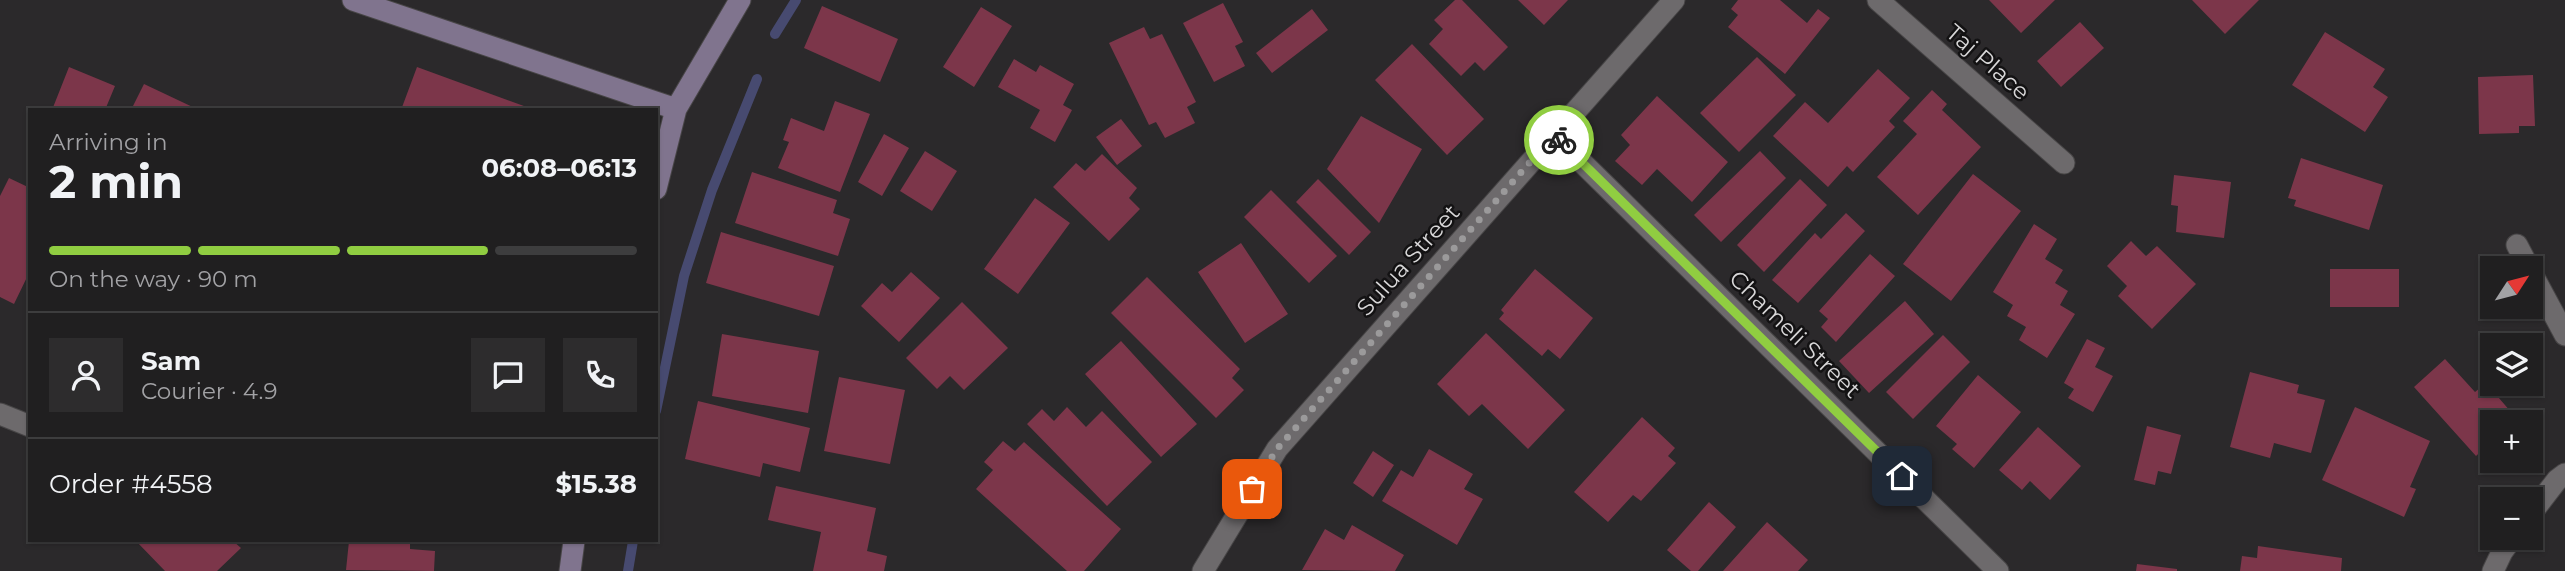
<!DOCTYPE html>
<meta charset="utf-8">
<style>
:root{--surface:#201f20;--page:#2d2c2d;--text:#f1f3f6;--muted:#a2a2a5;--line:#3d3d3e;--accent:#90cd41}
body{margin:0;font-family:Montserrat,sans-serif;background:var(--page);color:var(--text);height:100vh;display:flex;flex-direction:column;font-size:26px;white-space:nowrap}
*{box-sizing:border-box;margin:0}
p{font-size:23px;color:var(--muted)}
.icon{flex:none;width:38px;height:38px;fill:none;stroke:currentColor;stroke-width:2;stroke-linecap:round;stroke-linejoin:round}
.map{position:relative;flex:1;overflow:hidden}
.panel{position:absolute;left:28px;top:108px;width:630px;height:434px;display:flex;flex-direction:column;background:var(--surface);border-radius:0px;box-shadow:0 2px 5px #0004,0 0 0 2px var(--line)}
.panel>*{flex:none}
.needle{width:46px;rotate:54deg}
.controls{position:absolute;left:2480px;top:256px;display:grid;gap:14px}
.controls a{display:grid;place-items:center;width:63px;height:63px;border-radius:0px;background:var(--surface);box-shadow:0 2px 5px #0004,0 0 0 2px var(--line);font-size:35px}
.pin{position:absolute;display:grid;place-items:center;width:60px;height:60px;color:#fff;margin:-30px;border-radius:14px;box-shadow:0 4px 10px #0006}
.courier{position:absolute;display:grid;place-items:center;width:70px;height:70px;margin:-35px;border:5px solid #90cd41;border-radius:50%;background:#fff;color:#222;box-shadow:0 2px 9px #0007}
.summary em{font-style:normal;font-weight:700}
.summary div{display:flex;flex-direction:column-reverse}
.summary{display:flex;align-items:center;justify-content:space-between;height:119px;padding:0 21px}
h1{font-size:46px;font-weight:700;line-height:52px}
.bar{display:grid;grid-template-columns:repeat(4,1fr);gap:10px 7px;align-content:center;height:84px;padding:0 21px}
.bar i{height:9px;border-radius:5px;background:var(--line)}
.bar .current{background:var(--accent)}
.bar p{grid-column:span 4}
.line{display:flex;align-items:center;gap:18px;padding:0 21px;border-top:2px solid var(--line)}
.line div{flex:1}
.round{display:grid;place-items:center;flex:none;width:74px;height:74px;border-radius:0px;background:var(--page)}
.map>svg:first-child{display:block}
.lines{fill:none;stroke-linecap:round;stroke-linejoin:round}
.stream{stroke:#474a70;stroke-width:10}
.building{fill:#7c364a}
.street-casing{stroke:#474546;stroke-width:23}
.secondary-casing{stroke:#474546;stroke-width:23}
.street{stroke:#6d6a6c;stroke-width:21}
.secondary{stroke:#80748e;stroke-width:21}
.done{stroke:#9b9a9b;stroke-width:7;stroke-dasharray:0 12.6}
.route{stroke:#90cd41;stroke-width:9}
.labels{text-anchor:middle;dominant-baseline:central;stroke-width:5;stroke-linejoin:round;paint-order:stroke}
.street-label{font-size:23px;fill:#d8d7d8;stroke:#131213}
</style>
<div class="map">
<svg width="2565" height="571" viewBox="0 0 2565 571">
<rect width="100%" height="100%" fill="#2b292b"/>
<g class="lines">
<!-- stream -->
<path class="stream" d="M775 34 796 0
M656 411 684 276 712 190 757 79
M628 571 633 541"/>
</g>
<!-- building -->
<path class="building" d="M1455 0H1462L1508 47 1484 71 1475 62 1461 76 1429 44 1443 29 1434 20Z
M1518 0H1568L1544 25Z
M1738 0H1780L1807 23 1818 9 1830 18 1785 74 1728 27 1738 15 1731 9Z
M1989 0H2055L2021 33Z
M2192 0H2259L2225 34Z
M1223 3 1243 42 1235 46 1245 66 1214 82 1183 23Z
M822 6 898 39 880 82 804 48Z
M981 7 1012 26 974 87 943 67Z
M1312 9 1328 30 1272 73 1256 53Z
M2080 22 2104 48 2061 87 2037 61Z
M1144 27 1150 39 1162 34 1196 102 1187 107 1195 123 1165 138 1156 122 1149 125 1109 43Z
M2325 32 2385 69 2373 87 2388 97 2365 132 2292 85Z
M1412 44 1484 119 1447 155 1375 80Z
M1757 57 1796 95 1739 152 1700 113Z
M1014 59 1036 72 1040 65 1074 84 1063 105 1072 110 1055 142 1030 128 1040 110 998 87Z
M69 67 115 86 105 110H52Z
M417 67 535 110H401Z
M1878 69 1910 98 1889 121 1895 127 1853 172 1847 166 1828 187 1773 136 1805 102 1828 123Z
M2533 75 2535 126H2519V133L2479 134 2478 77Z
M144 84 199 110H131Z
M1932 90 1947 104 1942 110 1981 147 1918 215 1877 177 1917 134 1903 121Z
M1657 96 1728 162 1692 202 1657 169 1642 185 1615 161 1630 145 1621 135Z
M835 101 870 114 840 192 778 168 789 142 783 140 791 118 824 131Z
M1361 116 1422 149 1379 223 1327 169Z
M1121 119 1142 146 1117 165 1096 137Z
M884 134 909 148 882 196 858 182Z
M925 151 957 171 932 211 900 191Z
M1760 151 1786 178 1721 242 1694 215Z
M1102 154 1137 188 1129 198 1140 209 1109 241 1053 187 1076 163 1085 171Z
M2301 158 2383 185 2369 230 2294 206 2296 200 2288 198Z
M752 172 837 200 833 213 850 219 838 256 735 223Z
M1973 174 2021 211 1951 301 1903 264Z
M2174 175 2231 182 2224 238 2176 232 2178 206 2171 205Z
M9 178 30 188V271L14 304 0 297V196Z
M1318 179 1371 232 1349 255 1296 202Z
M1800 179 1827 205 1764 272 1737 245Z
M1271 190 1337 256 1309 283 1244 217Z
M1035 198 1070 223 1018 294 984 269Z
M1846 213 1865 231 1798 303 1772 280 1815 233 1821 239Z
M2034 224 2057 239 2045 259 2063 270 2055 283 2068 291 2060 305 2075 314 2047 358 2019 340 2026 327 2007 316 2013 305 1993 292Z
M721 232 834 266 819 316 706 283Z
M2131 241 2146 256 2157 246 2196 284 2152 329 2118 296 2127 286 2107 266Z
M1241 243 1288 314 1245 343 1198 272Z
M1870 254 1895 276 1836 342 1821 327 1828 319 1819 311Z
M1535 269 1593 318 1560 359 1548 349 1542 356 1499 319 1504 313 1501 310Z
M2330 269H2399V307H2330Z
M911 272 940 298 899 342 861 306 882 283 892 292Z
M1147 277 1240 369 1232 378 1244 390 1216 418 1111 313Z
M1905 301 1934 334 1869 393 1839 361Z
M962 302 1008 348 964 390 950 376 937 389 906 358Z
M1486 333 1565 410 1528 449 1482 404 1469 416 1437 384Z
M722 334 819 351 808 413 712 396Z
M1943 335 1970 362 1913 419 1886 392Z
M2087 339 2105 348 2095 367 2113 376 2093 412 2068 398 2074 389 2064 383Z
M1121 341 1197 424 1161 457 1085 374Z
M2445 359 2475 392 2486 383 2517 419 2514 422H2492V441L2476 456 2414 387Z
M2250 372 2299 385 2297 393 2325 400 2311 453 2274 443 2270 458 2230 447Z
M1978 375 2021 412 1974 468 1952 449 1957 444 1936 426Z
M839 377 905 390 890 464 824 451Z
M698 401 810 428 800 472 763 463 760 477 685 459Z
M1067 407 1086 427 1102 411 1152 462 1107 506 1027 424 1042 409 1054 421Z
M2355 407 2430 441 2410 487 2416 489 2404 517 2322 480Z
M1642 417 1675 448 1668 456 1676 463 1641 501 1633 495 1608 522 1574 492Z
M2147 426 2181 435 2171 474 2158 471 2155 485 2134 480Z
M2038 427 2081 466 2050 500 2030 481 2022 490 1999 470Z
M1003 441 1015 451 1024 442 1121 529 1084 571H1067L976 489 993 470 984 462Z
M1429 449 1473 474 1464 489 1483 499 1457 545 1382 501 1401 470 1413 477Z
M1373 451 1394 465 1373 497 1353 483Z
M776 486 876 508 867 551 887 556 884 571H813L821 532 768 520Z
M1709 502 1736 527 1698 571H1691L1667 550Z
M1767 522 1808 560 1798 571H1723Z
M1352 525 1404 555 1395 571 1302 570 1325 529 1344 540Z
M136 541H233L241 548 217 571H165Z
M349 541H410V549L435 551 434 571 346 570Z
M2258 546 2342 558 2341 571H2240L2242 556 2257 558Z
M2137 564 2177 569V571H2136Z"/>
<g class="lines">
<!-- street casing -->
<g class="street-casing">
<path id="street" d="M1878 0 2064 163
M1554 135 1998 571
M2517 245 2529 268
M2530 270 2565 335
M0 414 30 426
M2530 515 2557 480 2565 474
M1203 571 1277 449 1674 0
M2493 571 2502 552 2513 537"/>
</g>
<!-- secondary casing -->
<g class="secondary-casing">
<path id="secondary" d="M353 0 676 109
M656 189 676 109 740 0
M570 571 574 541"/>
</g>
<!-- street -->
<use href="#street" class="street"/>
<!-- secondary -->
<use href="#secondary" class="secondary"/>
</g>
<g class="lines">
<!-- done -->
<path class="done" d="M1252 489 1277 449 1554 135 1559 140"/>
<!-- route -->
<path class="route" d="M1559 140 1902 476"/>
</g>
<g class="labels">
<!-- street labels -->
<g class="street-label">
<text transform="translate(1988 62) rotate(41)">Taj Place</text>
<text transform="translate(1408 260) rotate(-48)">Sulua Street</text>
<text transform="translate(1795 334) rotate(44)">Chameli Street</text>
</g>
</g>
</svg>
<div class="controls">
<a><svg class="needle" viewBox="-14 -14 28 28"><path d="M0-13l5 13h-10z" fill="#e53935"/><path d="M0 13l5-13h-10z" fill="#a2a2a5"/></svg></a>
<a><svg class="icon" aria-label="layers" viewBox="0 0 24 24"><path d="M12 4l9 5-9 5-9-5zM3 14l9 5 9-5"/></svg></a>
<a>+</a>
<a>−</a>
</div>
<div class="pin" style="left:1252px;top:489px;background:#ea580c"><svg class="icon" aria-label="bag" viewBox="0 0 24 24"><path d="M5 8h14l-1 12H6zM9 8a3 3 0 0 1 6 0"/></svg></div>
<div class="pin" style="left:1902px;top:476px;background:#1f2937"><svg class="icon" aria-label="home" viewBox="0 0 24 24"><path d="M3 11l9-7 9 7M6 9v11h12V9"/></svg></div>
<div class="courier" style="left:1559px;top:140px"><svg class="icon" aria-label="bike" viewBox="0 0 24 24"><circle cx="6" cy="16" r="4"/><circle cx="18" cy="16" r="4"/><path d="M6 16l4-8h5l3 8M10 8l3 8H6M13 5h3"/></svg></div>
<section class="panel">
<div class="summary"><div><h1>2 min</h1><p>Arriving in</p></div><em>06:08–06:13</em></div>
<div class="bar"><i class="current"></i><i class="current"></i><i class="current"></i><i></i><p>On the way · 90 m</p></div>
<div class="line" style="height:126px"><a class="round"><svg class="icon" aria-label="person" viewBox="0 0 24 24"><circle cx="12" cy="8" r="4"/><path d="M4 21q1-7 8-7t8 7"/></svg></a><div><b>Sam</b><p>Courier · 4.9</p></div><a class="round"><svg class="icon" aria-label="chat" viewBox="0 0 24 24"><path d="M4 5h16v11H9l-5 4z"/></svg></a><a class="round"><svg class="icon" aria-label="phone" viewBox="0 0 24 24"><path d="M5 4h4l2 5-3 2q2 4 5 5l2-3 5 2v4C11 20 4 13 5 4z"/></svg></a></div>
<div class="line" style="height:91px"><div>Order #4558</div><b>$15.38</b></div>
</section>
</div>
